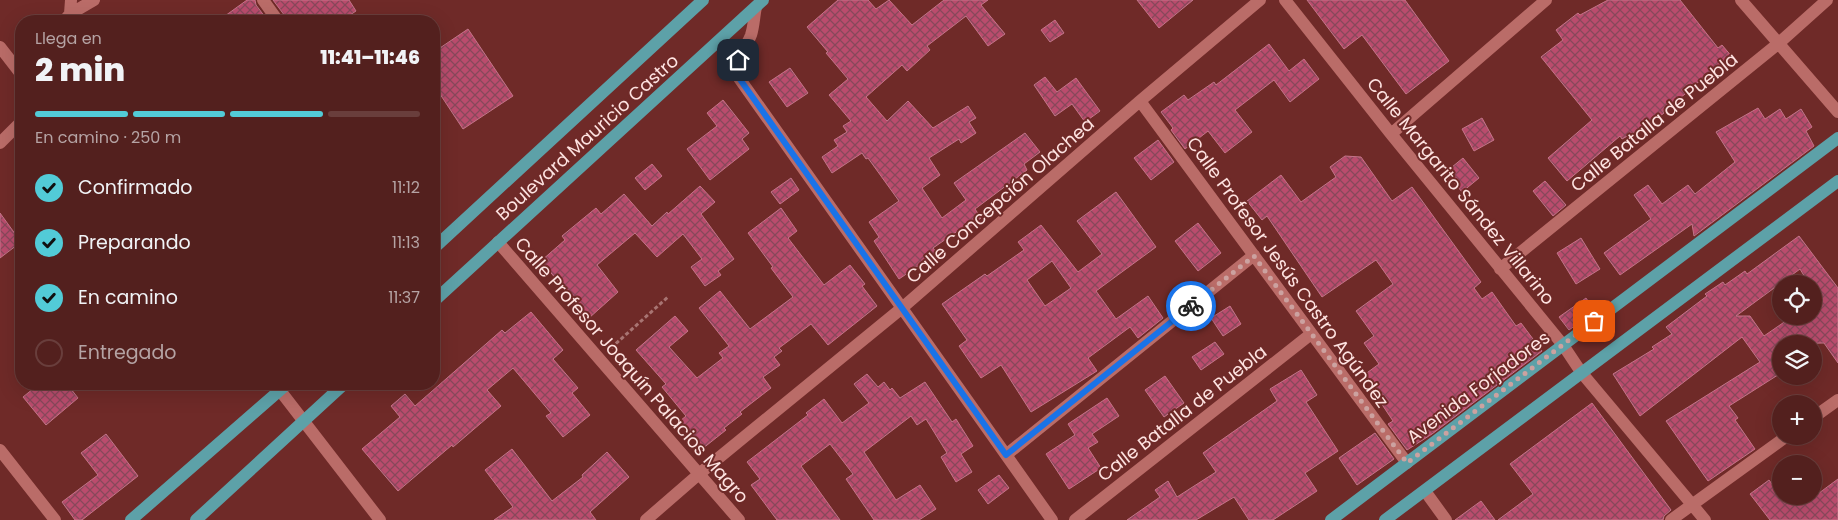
<!DOCTYPE html>
<html lang="es">
<meta charset="utf-8">
<style>
:root{--surface:#53201e;--page:#592827;--text:#f1f3f6;--muted:#b5a3a4;--line:#693e3c;--accent:#52cbd7}
body{margin:0;font-family:Poppins,sans-serif;background:var(--page);color:var(--text);height:100vh;display:flex;flex-direction:column;font-size:19px;white-space:nowrap}
*{box-sizing:border-box;margin:0}
p{font-size:16px;color:var(--muted)}
.icon{flex:none;width:28px;height:28px;fill:none;stroke:currentColor;stroke-width:2;stroke-linecap:round;stroke-linejoin:round}
.map{position:relative;flex:1;overflow:hidden}
.drawer{position:absolute;left:15px;top:15px;width:425px;height:375px;display:flex;flex-direction:column;background:var(--surface);border-radius:20px;box-shadow:0 5px 20px #0002,0 0 0 1px var(--line)}
.drawer>*{flex:none}
.buttons{position:absolute;left:1772px;top:275px;display:grid;gap:10px}
.buttons a{display:grid;place-items:center;width:50px;height:50px;border-radius:50%;background:var(--surface);box-shadow:0 5px 20px #0002,0 0 0 1px var(--line);font-size:25px}
.pin{position:absolute;display:grid;place-items:center;width:42px;height:42px;color:#fff;margin:-21px;border-radius:10px;box-shadow:0 2px 8px #0006}
.courier{position:absolute;display:grid;place-items:center;width:50px;height:50px;margin:-25px;border:4px solid #1a73e8;border-radius:50%;background:#fff;color:#222;box-shadow:0 1px 6px #0007}
.summary em{font-style:normal;font-weight:800}
.summary div{display:flex;flex-direction:column-reverse}
.summary{display:flex;align-items:center;justify-content:space-between;height:85px;padding:0 20px}
h1{font-size:32px;font-weight:800;line-height:38px}
.bar{display:grid;grid-template-columns:repeat(4,1fr);gap:8px 5px;align-content:center;height:60px;padding:0 20px}
.bar i{height:6px;border-radius:4px;background:var(--line)}
.bar .on{background:var(--accent)}
.bar p{grid-column:span 4}
ol{padding:0 20px;list-style:none}
li{display:flex;align-items:center;gap:15px;height:55px}
li p{margin-inline-start:auto}
li .icon{padding:5px;border-radius:50%;background:var(--accent);color:#111;stroke-width:4}
li:last-child{color:var(--muted)}
li i{width:28px;height:28px;border:2px solid var(--line);border-radius:50%}
.map>svg:first-child{display:block}
.building{fill:url(#building-cross-hatch);stroke:#c37589;fill-rule:evenodd}
.lines{fill:none;stroke-linecap:round;stroke-linejoin:round}
.path{stroke:#a87472;stroke-width:3;stroke-dasharray:4 2.5;stroke-linecap:butt}
.minor{stroke:#ba6c68;stroke-width:12}
.major{stroke:#5da1a8;stroke-width:12}
.done{stroke:#cca2a0;stroke-width:5;stroke-dasharray:0 9}
.route{stroke:#1a73e8;stroke-width:6}
.labels{text-anchor:middle;dominant-baseline:central;stroke-width:4;stroke-linejoin:round;paint-order:stroke}
.street-label{font-size:18px;fill:#fee3e1;stroke:#6f2a28}
</style>
<div class="map">
<svg width="1838" height="520" viewBox="0 0 1838 520">
<defs>
<pattern id="building-cross-hatch" width="8" height="8" patternUnits="userSpaceOnUse" patternTransform="scale(1.25)"><rect width="8" height="8" fill="#ba4c6d"/><path d="M0 0l8 8M0 8l8-8" fill="none" stroke="#88485b"/></pattern>
</defs>
<rect width="100%" height="100%" fill="#6f2a28"/>
<!-- building -->
<path class="building" d="M247 0H255L256 5 268 21H218Z
M273 0H349L356 11 341 21H286L285 16Z
M838 0H868L876 9 889 0 912 25 944 0H988L981 5 1005 34 988 46 966 16 927 46 930 50 907 71 902 65 866 97 887 121 908 101 933 128 968 106 976 118 969 122 976 133 961 143 959 139 929 158 940 175 922 188 942 218 966 200 954 183 1025 133 1040 152 1024 164 1027 170 975 209 981 218 961 233 959 230 933 248 937 253 899 279 874 241 879 237 869 222 899 201 868 158 866 159 862 153 832 173 822 157 838 146 834 140 847 132 843 126 851 121 829 95 848 79 826 53 828 52 807 27Z
M1137 0H1193L1159 28Z
M1307 0H1405L1449 61 1406 94 1362 35 1344 49Z
M1608 0H1680L1718 48 1722 45 1733 58 1687 90 1689 91 1663 111 1664 113 1651 123 1622 139 1620 136 1567 181 1548 158 1592 120 1541 57 1563 40 1556 30 1578 13 1580 15Z
M1055 20 1064 33 1050 42 1041 30Z
M468 29 513 96 463 129 434 85V52Z
M1269 44 1289 71 1304 59 1319 79 1290 102 1274 80 1235 110 1252 132 1225 153 1208 131 1185 149 1171 130 1173 128 1161 112 1184 95 1188 100 1214 82 1216 85Z
M790 68 808 93 787 107 769 82Z
M1045 77 1057 92 1076 78 1100 111 1085 122 1072 104 1055 116 1034 85Z
M723 100 749 133 742 139 749 149 710 180 687 149 717 126 707 113Z
M1758 108 1765 119 1780 109 1786 119 1801 109 1812 127 1806 131 1814 146 1694 236 1692 224 1620 275 1604 253 1651 219 1634 195 1648 185 1662 204 1688 185 1695 194 1735 162 1716 132Z
M1482 118 1494 140 1474 151 1462 129Z
M1158 140 1174 162 1151 180 1134 158Z
M1345 156 1361 157 1392 201 1412 187 1481 282 1474 288 1482 299 1492 292 1516 326 1521 323 1542 351 1432 434 1407 450 1388 424 1393 421 1381 403 1383 402 1364 375 1379 364 1364 343 1374 336 1356 311 1393 284 1376 260 1322 297 1267 216 1262 220 1247 201 1281 175 1301 202 1336 177 1330 167Z
M1463 158 1479 178 1462 192 1446 172Z
M652 164 662 176 645 190 635 178Z
M791 178 799 190 780 204 771 192Z
M1545 181 1566 205 1553 216 1533 191Z
M700 186 715 202 701 214 734 259 718 271 721 275 705 286 691 267 702 259 683 234 657 257 635 233 597 265 618 292 589 318 541 261 565 240 562 236 596 208 601 214 624 194 652 226 667 212 668 214Z
M1116 192 1156 247 1096 291 1116 319 1148 296 1163 318 1138 338 1130 327 1088 358 1097 371 1031 412 1001 365 981 378 959 346 967 340 942 304 985 274 987 276 1024 250 1018 242 1041 225 1078 272 1102 254 1077 221ZM1052 261 1071 288 1045 306 1027 280Z
M781 208 797 231 788 238 824 285 850 265 865 284 862 286 877 306 828 345 811 324 779 348 782 351 774 357 780 365 763 377 771 388 740 412 742 414 724 428 726 430 702 449 680 421 686 416 662 387 666 384 636 350 675 316 688 331 669 347 697 378 723 358 719 353 729 346 699 308 720 291 750 329 793 297 771 268 773 267 748 233Z
M0 213 21 242 0 258Z
M1198 223 1221 253 1198 271 1175 241Z
M1799 236 1838 288V363L1824 343 1781 344V373L1729 406 1738 418 1735 420 1755 449 1708 481 1666 421 1760 362 1742 337 1640 416 1613 374 1654 349 1652 347 1672 334 1666 327 1707 296 1705 294 1723 282 1725 285 1745 271 1747 274ZM1800 269 1809 284H1814V316H1793L1764 336 1750 316H1736Z
M1581 238 1600 269 1576 284 1557 253Z
M1586 298 1595 311 1569 330 1559 317Z
M1230 306 1241 324 1223 336 1211 318Z
M531 312 563 350 553 359 578 388 572 393 590 415 563 437 546 416 551 413 513 368 487 390 501 406 453 447 452 445 398 491 362 449 400 417 391 406 405 394 415 406 502 330 505 333Z
M1215 342 1224 354 1201 370 1192 357Z
M1301 370 1317 395 1306 402 1338 451 1305 473 1317 491 1273 520H1249L1234 497 1196 520H1127L1160 497 1155 490 1168 481 1177 497 1216 472 1203 453 1277 401 1270 389Z
M867 374 878 387 884 382 890 390 892 388 900 398 925 382 952 422 956 419 973 446 961 454 972 472 956 482 941 457 947 453 926 419 917 425 911 416 864 452 896 500 920 485 936 509 919 520H874L846 479 853 474 830 444 801 466 840 520H777L751 485 760 479 747 462 808 415 806 413 824 399 842 423 869 403 854 384Z
M1165 376 1184 403 1164 417 1145 390Z
M39 384H67L78 398 46 425 23 397Z
M1107 398 1119 416 1092 434 1098 442 1088 448 1101 468 1069 489 1046 454 1075 435 1068 424Z
M1592 403 1671 510 1664 516 1663 520H1498L1533 494 1510 464Z
M1375 433 1394 459 1357 485 1339 458Z
M106 434 138 476 82 520H75L62 502 98 475 81 453Z
M512 449 552 501 583 477 582 475 607 452 629 477 590 512 596 520H494L513 507 485 470Z
M999 475 1009 488 988 504 978 490Z
M1838 479V520H1770L1750 494 1769 480 1781 496H1815Z
M1481 501 1495 520H1455Z"/>
<g class="lines">
<!-- path -->
<path class="path" d="M611 348 669 296"/>
<!-- minor -->
<path class="minor" d="M263 0 278 21
M1285 0 1391 134 1563 345 1581 372 1705 520
M1741 0 1838 112
M756 7C754 16 754 26 751 35 745 51 732 59 739 78L1052 520
M70 14 94 0
M64 21 70 14 71 0
M0 47 21 74
M1140 101 1407 463
M1391 134 1546 0
M0 143 21 122
M498 242 739 520
M1500 269 1779 43 1827 0
M275 384 380 520
M1814 417 1838 400
M0 450 55 520
M1006 455 1254 255
M1425 491 1446 520
M646 520 699 474 902 308 1140 101 1260 0
M1075 520 1311 334
M1671 520 1787 436"/>
<!-- major -->
<path class="major" d="M434 248 703 0
M434 301 763 0
M131 520 287 384
M196 520 344 384
M1331 520 1838 138
M1385 520 1838 181"/>
</g>
<g class="lines">
<!-- done -->
<path class="done" d="M1191 306 1254 256 1407 463 1594 321"/>
<!-- route -->
<path class="route" d="M738 60 736 69 739 78 1006 455 1191 306"/>
</g>
<g class="labels">
<!-- street labels -->
<g class="street-label">
<text transform="translate(1654 122) rotate(-39)">Calle Batalla de Puebla</text>
<text transform="translate(587 137) rotate(-42)">Boulevard Mauricio Castro</text>
<text transform="translate(1461 191) rotate(51)">Calle Margarito Sández Villarino</text>
<text transform="translate(1000 200) rotate(-41)">Calle Concepción Olachea</text>
<text transform="translate(1288 272) rotate(54)">Calle Profesor Jesús Castro Agúndez</text>
<text transform="translate(632 370) rotate(49)">Calle Profesor Joaquín Palacios Magro</text>
<text transform="translate(1478 387) rotate(-37)">Avenida Forjadores</text>
<text transform="translate(1182 413) rotate(-38)">Calle Batalla de Puebla</text>
</g>
</g>
</svg>
<div class="buttons">
<a><svg class="icon" aria-label="locate" viewBox="0 0 24 24"><circle cx="12" cy="12" r="6"/><path d="M12 2v4M12 18v4M2 12h4M18 12h4"/></svg></a>
<a><svg class="icon" aria-label="layers" viewBox="0 0 24 24"><path d="M12 4l9 5-9 5-9-5zM3 14l9 5 9-5"/></svg></a>
<a>+</a>
<a>−</a>
</div>
<div class="pin" style="left:1594px;top:321px;background:#ea580c"><svg class="icon" aria-label="bag" viewBox="0 0 24 24"><path d="M5 8h14l-1 12H6zM9 8a3 3 0 0 1 6 0"/></svg></div>
<div class="pin" style="left:738px;top:60px;background:#1f2937"><svg class="icon" aria-label="home" viewBox="0 0 24 24"><path d="M3 11l9-7 9 7M6 9v11h12V9"/></svg></div>
<div class="courier" style="left:1191px;top:306px"><svg class="icon" aria-label="bike" viewBox="0 0 24 24"><circle cx="6" cy="16" r="4"/><circle cx="18" cy="16" r="4"/><path d="M6 16l4-8h5l3 8M10 8l3 8H6M13 5h3"/></svg></div>
<section class="drawer">
<div class="summary"><div><h1>2 min</h1><p>Llega en</p></div><em>11:41–11:46</em></div>
<div class="bar"><i class="on"></i><i class="on"></i><i class="on"></i><i></i><p>En camino · 250 m</p></div>
<ol>
<li><svg class="icon" aria-label="check" viewBox="0 0 24 24"><path d="M5 12l5 5 9-10"/></svg>Confirmado<p>11:12</p></li>
<li><svg class="icon" aria-label="check" viewBox="0 0 24 24"><path d="M5 12l5 5 9-10"/></svg>Preparando<p>11:13</p></li>
<li><svg class="icon" aria-label="check" viewBox="0 0 24 24"><path d="M5 12l5 5 9-10"/></svg>En camino<p>11:37</p></li>
<li><i></i>Entregado</li>
</ol>
</section>
</div>
